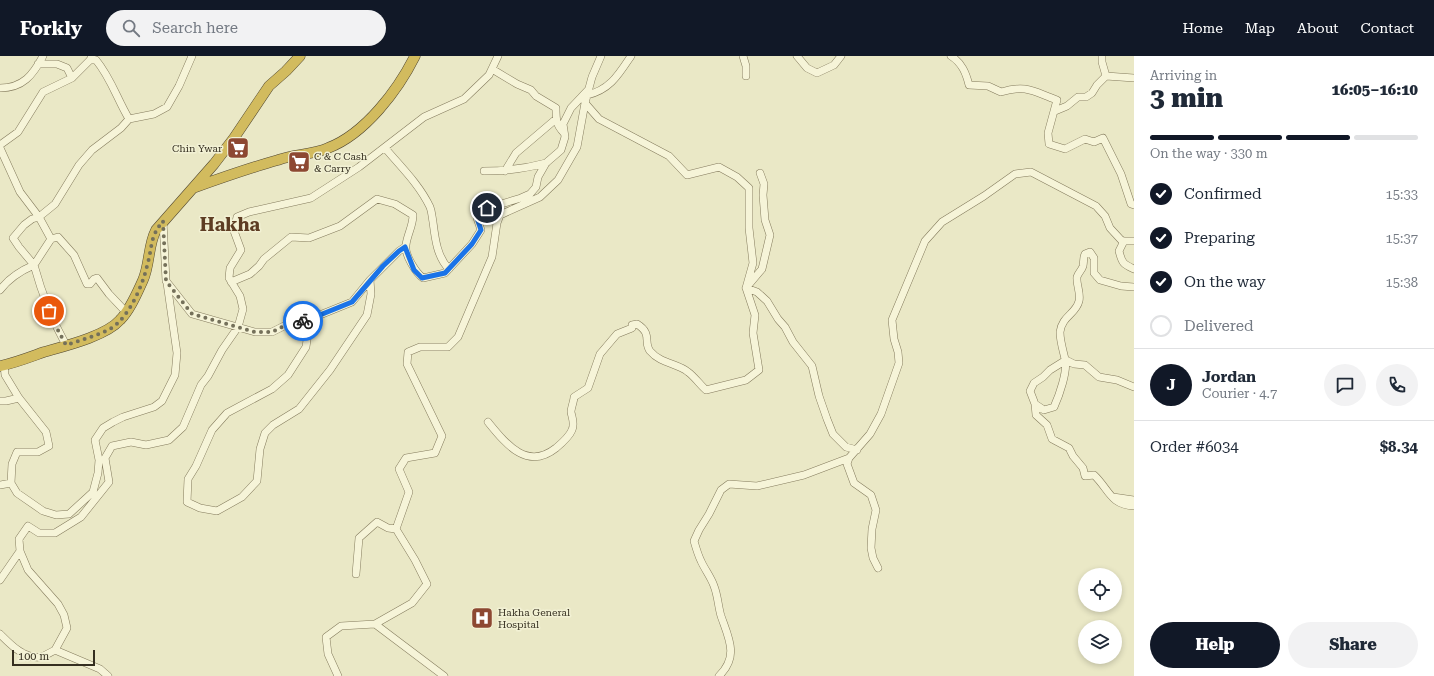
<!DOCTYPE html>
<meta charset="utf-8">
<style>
:root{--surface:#fff;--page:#f2f2f3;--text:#1f2937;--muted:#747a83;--line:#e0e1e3;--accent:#111827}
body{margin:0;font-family:"Roboto Serif",serif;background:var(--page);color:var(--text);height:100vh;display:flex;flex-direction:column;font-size:15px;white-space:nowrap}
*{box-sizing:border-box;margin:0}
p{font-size:13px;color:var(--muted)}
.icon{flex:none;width:22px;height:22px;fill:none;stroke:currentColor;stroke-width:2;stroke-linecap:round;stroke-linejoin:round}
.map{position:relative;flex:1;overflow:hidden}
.sheet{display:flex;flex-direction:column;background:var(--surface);width:300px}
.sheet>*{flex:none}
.buttons{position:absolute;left:1078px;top:512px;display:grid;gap:8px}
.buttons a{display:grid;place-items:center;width:44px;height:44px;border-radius:50%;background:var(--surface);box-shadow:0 2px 6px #0003;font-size:20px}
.scale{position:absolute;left:12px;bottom:10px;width:83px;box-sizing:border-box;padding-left:4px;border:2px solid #352f20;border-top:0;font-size:11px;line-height:14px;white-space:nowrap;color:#352f20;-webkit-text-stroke:3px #f2f1d4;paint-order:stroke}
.pin{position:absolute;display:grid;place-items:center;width:34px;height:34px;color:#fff;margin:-17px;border:2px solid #fff;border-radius:50%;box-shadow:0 1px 4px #0007}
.courier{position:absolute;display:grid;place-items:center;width:40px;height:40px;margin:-20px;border:3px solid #1a73e8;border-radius:50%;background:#fff;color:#222;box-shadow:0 1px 5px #0007}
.summary em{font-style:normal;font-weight:800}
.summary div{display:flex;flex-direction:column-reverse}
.summary{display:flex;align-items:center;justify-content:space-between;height:68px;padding:0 16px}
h1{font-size:26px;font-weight:800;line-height:30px}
.bar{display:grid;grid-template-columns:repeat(4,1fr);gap:6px 4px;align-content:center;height:48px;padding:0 16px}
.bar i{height:5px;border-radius:3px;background:var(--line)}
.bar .current{background:var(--accent)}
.bar p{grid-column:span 4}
.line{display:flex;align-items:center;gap:10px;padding:0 16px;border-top:1px solid var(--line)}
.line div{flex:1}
.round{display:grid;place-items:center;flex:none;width:42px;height:42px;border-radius:21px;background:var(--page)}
ol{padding:0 16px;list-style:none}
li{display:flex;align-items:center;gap:12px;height:44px}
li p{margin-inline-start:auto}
li .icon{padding:4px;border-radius:50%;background:var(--accent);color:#fff;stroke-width:4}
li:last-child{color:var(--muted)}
li i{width:22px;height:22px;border:2px solid var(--line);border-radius:50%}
.cta{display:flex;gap:8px;margin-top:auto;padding:8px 16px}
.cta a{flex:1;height:46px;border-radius:24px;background:var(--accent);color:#fff;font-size:16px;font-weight:800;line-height:46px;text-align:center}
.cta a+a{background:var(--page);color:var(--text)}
header{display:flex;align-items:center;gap:24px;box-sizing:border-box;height:56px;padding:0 20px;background:var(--accent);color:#fff}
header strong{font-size:19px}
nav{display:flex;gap:22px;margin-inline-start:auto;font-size:14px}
.search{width:280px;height:36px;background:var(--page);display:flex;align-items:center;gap:10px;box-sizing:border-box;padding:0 14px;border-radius:22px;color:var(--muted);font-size:15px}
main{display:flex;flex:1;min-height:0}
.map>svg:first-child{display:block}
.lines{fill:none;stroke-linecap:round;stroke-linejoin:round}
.minor-casing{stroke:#847b5d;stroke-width:8}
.highway-casing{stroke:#524831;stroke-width:11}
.minor{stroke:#f6f4d8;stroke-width:7}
.highway{stroke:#d2bb5e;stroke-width:10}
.done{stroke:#74705a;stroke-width:4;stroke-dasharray:0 7.2}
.route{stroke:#1a73e8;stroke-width:5}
.labels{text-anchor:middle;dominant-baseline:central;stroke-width:3;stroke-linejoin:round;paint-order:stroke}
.poi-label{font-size:10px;fill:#352f20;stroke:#f2f1d4;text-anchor:start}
.town-label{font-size:18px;font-weight:bold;fill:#5e3d23;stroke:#f2f1d4}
</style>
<header>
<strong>Forkly</strong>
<div class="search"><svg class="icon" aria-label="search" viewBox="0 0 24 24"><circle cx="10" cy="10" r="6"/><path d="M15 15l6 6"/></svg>Search here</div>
<nav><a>Home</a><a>Map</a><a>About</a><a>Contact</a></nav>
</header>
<main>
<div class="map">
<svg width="1134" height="620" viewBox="0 0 1134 620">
<rect width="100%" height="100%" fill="#eae8c6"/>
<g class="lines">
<!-- minor casing -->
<g class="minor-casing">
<path id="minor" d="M743 0 746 10V20
M797 0 807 12 817 17 834 9 841 0
M951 0C962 7 966 17 969 29L988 30 1001 36C1027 28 1034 36 1057 44L1048 77 1049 88 1065 93 1085 83 1094 86 1103 82 1121 118 1131 148 1134 149
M1102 0V6L1106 20 1134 22
M90 4H96C111 22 117 43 129 63
M38 8H57L67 12 72 22
M492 13 517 28 531 34 536 40 556 52C556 63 556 69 564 77
M0 32C23 32 33 19 43 0
M587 39C610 34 619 18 631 0
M1055 55 1067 50 1078 41H1086L1092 37 1097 29 1106 20
M0 89 18 76 43 36 72 22 90 4 92 0
M0 92 20 136 39 161 51 183 34 209C42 238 52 264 66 289
M385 92C401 111 419 128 430 151 432 156 432 161 433 166 435 182 437 201 449 213
M484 115C507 115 524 113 546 107
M505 115 516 97 556 63
M760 117 764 128 763 139 765 164 770 179 762 213 746 232 757 236 767 245 778 263 785 271 793 286 812 310 819 340 827 363 833 378 846 391 857 394
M163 165 166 225 192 258 255 276H272L292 266 310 263 352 246 370 224 371 238 367 259 330 314 299 353 273 369 265 377 260 393 257 425 242 441 217 455 200 452 187 446 188 423 196 410 212 374 227 357 272 333 288 319 306 291 310 263
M51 183 58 181 74 199 87 228H90L94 223 97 222 109 238 126 256
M1124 185 1119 195C1122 207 1123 208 1134 213
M370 224 399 195 405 191
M231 226 250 218 259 210 264 203 291 181 309 182 340 170 377 143 395 148 413 159C413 170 407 179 406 189 404 198 416 217 423 222L445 217 472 188 481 174 477 162 478 155 521 142 530 138 536 131 538 121 546 107 561 94 565 81 563 68 571 52 588 34
M0 234C9 222 20 215 34 209L19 191 13 182 24 169 32 163 39 161 55 148 79 109 92 94 121 72 129 63 154 58 167 51 179 30 192 0
M1066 304 1050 314 1043 321 1034 327 1030 335 1035 348 1044 354 1054 351C1059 340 1068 315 1065 303 1063 294 1060 285 1060 276 1062 260 1076 258 1079 245 1081 237 1076 228 1077 221 1078 217 1082 214 1083 210 1084 205 1083 202 1085 198L1090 196 1094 202V217L1100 224 1121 230 1134 231
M1066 304 1074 308 1085 309 1099 321 1117 324 1134 331
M0 345H6L19 342
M1035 348 1036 359 1047 369 1052 383 1069 392 1073 400 1083 412 1085 420 1094 419C1109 433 1110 449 1134 450
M488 366C506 388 527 415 556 392 562 387 569 381 572 374 575 367 572 362 571 356 571 352 574 345 574 341L588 332 600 298 617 278 632 272V269L637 268C653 278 643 286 650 295 661 308 677 307 688 316 695 321 700 329 706 334L746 324 759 314 753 277 755 259 746 232 753 207 749 172V132L737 121 719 111 687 119 669 100 599 63 585 47
M849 402 847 408 854 427 871 439 876 454 872 473 871 492 873 502 878 512
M11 427 17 437 43 455 56 459 69 458 93 436 98 417 99 404 95 384 103 372 113 366 123 361 154 351 162 345 175 319 177 297 167 227
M0 429 11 427 12 408 17 396H38L49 390 46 376 19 342 5 319 4 309
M1113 441 1134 444
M356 518 359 482 377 466 388 472 396 473
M0 524 20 495
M375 568 444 620
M0 578C10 588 24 603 40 601 45 600 51 596 55 594
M108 620 100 613 55 594 67 572 64 559 58 548 28 514 20 495 19 483 28 470 39 477H55L81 461 109 426 105 402 112 390 131 386 146 389 169 384 183 371 201 329 208 320 222 294 238 271 243 253 240 240 229 222 230 212 241 194 234 175 237 161 249 156 311 142 359 111 424 61 464 43 489 19 498 0
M338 620 328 598 326 581 341 570 375 568 412 547 427 528 415 504 396 473 409 436 399 413 406 402 435 397 442 380 407 308 408 296 420 291H448L458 281 492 201 497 167 500 159 540 141 558 124 577 91 585 47 592 21 601 0
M719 620C739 600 729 583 721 560 718 550 718 540 714 530 711 521 705 514 701 505 698 499 696 492 694 485L699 474 709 458 721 434 729 428 757 430 804 419 849 402 870 378 881 358 899 307 898 296 894 283 892 264 925 185 942 166 984 140 1015 118 1031 116 1096 150 1105 160 1110 172 1122 185H1134"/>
</g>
<!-- highway casing -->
<g class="highway-casing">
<path id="highway" d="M193 132C221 122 249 112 278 104 294 98 312 99 328 92 365 78 398 34 415 0
M0 310C15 307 30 301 44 296 65 290 106 280 120 264 130 254 137 237 143 224 150 208 148 189 156 174L214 108 234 82 269 30 286 15 300 0"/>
</g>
<!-- minor -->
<use href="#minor" class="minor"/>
<!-- highway -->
<use href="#highway" class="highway"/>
</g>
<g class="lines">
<!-- done -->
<path class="done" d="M49 255 54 267 66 289C81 284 96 280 110 273 128 263 143 229 147 210 153 190 149 182 163 165L166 225 192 258 255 276H272L292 266 303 265"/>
<!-- route -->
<path class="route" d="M303 265 310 263 352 246 383 210 399 195 405 191 414 214 422 222 445 217 472 188 481 174 477 162 478 155 487 152"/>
</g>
<!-- icons -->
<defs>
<g id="supermarket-square" transform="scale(1.15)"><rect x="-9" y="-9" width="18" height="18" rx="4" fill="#8d4832" stroke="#f2f1d4"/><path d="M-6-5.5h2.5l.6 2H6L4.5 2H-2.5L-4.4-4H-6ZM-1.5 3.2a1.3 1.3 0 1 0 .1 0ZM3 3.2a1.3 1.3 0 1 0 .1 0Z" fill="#fff"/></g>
<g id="hospital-square" transform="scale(1.15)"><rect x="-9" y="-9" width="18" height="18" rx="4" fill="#8d4832" stroke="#f2f1d4"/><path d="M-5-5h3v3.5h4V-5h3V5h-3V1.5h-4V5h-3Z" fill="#fff"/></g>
</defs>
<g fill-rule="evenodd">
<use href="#supermarket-square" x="238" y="92"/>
<use href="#supermarket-square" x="299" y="106"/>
<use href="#hospital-square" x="482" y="562"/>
</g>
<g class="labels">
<!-- poi labels -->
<g class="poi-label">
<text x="222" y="92" text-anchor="end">Chin Ywar</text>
<text x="314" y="100">C &amp; C Cash<tspan x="314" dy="12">&amp; Carry</tspan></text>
<text x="498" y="556">Hakha General<tspan x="498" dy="12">Hospital</tspan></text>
</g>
<!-- town labels -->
<g class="town-label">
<text x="230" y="168">Hakha</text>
</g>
</g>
</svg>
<div class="buttons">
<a><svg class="icon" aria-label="locate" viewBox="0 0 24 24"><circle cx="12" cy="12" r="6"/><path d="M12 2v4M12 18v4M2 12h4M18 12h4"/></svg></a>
<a><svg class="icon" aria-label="layers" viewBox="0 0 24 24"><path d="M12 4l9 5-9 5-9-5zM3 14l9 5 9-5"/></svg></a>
</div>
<div class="scale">100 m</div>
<div class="pin" style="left:49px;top:255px;background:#ea580c"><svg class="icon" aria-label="bag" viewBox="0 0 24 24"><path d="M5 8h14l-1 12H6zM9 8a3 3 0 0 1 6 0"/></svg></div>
<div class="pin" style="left:487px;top:152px;background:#1f2937"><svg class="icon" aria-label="home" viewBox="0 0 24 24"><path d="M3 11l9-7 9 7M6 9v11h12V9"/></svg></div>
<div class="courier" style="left:303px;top:265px"><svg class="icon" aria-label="bike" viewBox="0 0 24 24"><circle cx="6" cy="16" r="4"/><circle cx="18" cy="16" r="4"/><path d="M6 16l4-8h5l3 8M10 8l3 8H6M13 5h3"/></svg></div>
</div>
<section class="sheet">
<div class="summary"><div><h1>3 min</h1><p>Arriving in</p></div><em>16:05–16:10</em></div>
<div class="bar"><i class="current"></i><i class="current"></i><i class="current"></i><i></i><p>On the way · 330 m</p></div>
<ol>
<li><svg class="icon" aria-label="check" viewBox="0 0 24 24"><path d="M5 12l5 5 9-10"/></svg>Confirmed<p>15:33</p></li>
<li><svg class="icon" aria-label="check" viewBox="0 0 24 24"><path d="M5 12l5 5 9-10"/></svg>Preparing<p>15:37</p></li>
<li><svg class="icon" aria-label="check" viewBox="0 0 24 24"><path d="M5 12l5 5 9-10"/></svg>On the way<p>15:38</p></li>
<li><i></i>Delivered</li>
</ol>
<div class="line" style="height:72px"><b class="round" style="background:var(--accent);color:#fff">J</b><div><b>Jordan</b><p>Courier · 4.7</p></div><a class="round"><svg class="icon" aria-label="chat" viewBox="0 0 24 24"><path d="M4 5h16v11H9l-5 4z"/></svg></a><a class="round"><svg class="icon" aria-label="phone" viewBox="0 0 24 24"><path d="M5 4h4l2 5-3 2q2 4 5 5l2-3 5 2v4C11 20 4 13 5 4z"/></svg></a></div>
<div class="line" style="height:52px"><div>Order #6034</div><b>$8.34</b></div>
<div class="cta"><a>Help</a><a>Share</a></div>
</section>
</main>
